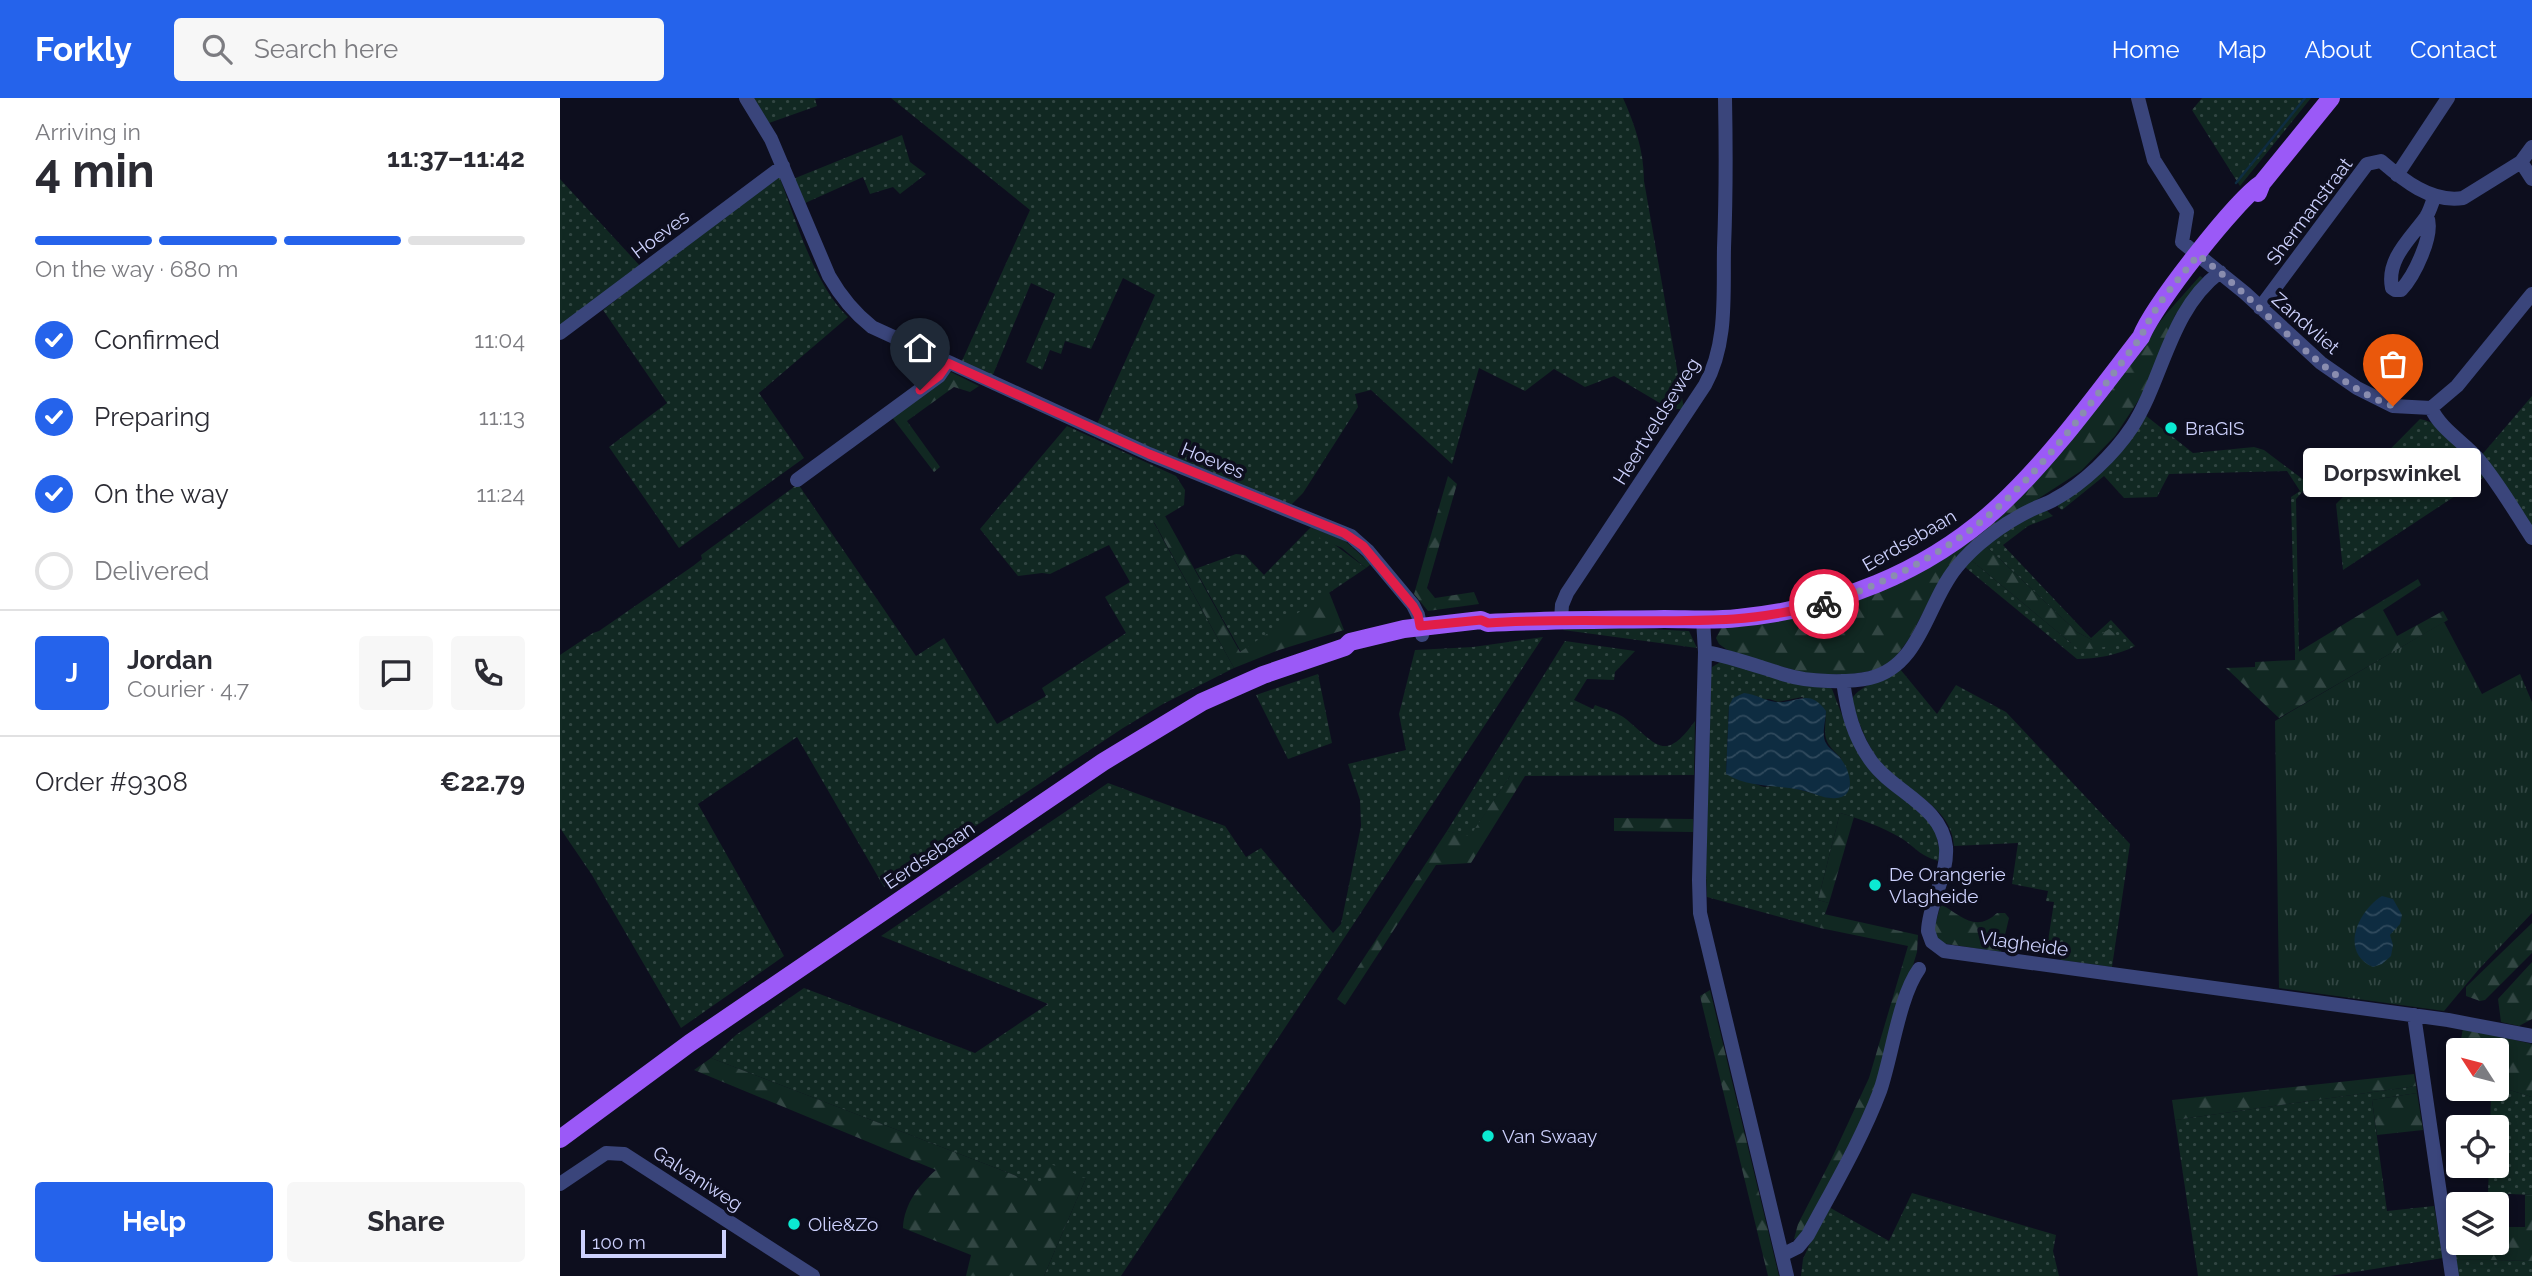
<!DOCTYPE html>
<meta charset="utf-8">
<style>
:root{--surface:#fff;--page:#f7f7f7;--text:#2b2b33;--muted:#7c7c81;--line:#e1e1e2;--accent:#2563eb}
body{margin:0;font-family:Raleway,sans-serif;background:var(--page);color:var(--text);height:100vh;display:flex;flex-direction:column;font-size:26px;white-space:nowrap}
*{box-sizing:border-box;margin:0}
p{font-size:23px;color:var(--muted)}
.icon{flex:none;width:38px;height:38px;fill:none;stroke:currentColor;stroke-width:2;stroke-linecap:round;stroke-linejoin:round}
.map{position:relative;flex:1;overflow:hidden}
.drawer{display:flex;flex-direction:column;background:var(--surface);width:560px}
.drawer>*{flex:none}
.needle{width:46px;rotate:306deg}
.tools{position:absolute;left:1886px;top:940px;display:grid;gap:14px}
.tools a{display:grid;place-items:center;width:63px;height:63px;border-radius:7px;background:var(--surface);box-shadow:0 4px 10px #0003;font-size:35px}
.scale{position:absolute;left:21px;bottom:18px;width:145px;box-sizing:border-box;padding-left:7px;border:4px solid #cdd1fd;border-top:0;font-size:19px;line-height:24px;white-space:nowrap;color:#cdd1fd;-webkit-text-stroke:5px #0d0e1e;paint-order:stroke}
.pin{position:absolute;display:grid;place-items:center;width:60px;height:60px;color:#fff;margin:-72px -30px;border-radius:50% 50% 50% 0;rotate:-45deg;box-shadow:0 0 7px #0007}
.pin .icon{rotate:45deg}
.courier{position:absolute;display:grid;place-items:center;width:70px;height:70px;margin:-35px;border:5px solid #e11d48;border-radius:50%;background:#fff;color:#222;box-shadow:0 2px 9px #0007}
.bubble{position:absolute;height:49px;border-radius:7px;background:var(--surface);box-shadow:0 4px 10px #0003;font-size:23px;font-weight:700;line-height:49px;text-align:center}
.overview em{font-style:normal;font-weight:700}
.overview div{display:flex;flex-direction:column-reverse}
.overview{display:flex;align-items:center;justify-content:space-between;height:119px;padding:0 35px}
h1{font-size:46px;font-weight:700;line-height:52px}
.bar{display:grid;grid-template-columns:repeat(4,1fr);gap:10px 7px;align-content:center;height:84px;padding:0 35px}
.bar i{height:9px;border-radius:5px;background:var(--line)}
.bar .current{background:var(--accent)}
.bar p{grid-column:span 4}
.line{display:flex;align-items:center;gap:18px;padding:0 35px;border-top:2px solid var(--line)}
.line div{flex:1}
.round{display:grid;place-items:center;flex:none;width:74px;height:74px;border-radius:7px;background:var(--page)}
ol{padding:0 35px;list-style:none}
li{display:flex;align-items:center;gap:21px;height:77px}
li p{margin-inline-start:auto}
li .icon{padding:7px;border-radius:50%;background:var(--accent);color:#fff;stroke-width:4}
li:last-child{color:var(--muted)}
li i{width:38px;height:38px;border:4px solid var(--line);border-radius:50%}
.cta{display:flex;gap:14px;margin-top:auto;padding:14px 35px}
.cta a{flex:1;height:80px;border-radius:7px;background:var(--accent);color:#fff;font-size:28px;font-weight:700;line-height:80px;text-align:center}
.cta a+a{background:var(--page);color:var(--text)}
header{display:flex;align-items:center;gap:42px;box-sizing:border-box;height:98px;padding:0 35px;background:var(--accent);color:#fff}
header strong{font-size:33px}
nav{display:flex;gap:38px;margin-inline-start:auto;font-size:24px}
.search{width:490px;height:63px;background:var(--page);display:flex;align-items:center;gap:18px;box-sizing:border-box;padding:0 24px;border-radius:7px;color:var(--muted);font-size:26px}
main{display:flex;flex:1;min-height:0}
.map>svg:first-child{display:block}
.grass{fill:url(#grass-dots);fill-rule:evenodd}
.forest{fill:url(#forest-firs)}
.park{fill:url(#park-tufts)}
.water{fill:url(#water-waves)}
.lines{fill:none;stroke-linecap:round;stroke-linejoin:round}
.stream{stroke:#0e2c41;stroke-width:2.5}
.minor{stroke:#3a457b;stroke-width:14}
.major{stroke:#9b59f7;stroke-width:18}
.done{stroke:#8a8daf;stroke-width:7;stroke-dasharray:0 12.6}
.route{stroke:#e11d48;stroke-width:9}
.poi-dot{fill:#0bead2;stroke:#0d0e1e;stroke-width:2.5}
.labels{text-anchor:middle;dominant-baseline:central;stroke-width:7;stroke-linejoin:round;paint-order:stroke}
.street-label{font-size:19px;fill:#cdd1fd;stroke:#0d0e1e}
.poi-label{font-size:19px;fill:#cdd1fd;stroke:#0d0e1e;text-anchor:start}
</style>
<header>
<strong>Forkly</strong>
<div class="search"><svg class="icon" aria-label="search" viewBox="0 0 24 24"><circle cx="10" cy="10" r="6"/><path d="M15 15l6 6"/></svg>Search here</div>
<nav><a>Home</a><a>Map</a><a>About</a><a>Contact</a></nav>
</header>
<main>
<section class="drawer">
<div class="overview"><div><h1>4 min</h1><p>Arriving in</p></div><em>11:37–11:42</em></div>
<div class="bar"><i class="current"></i><i class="current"></i><i class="current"></i><i></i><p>On the way · 680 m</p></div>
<ol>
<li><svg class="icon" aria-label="check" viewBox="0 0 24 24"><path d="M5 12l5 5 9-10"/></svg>Confirmed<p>11:04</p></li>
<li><svg class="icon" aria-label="check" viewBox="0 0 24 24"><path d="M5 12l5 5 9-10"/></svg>Preparing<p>11:13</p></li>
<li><svg class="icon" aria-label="check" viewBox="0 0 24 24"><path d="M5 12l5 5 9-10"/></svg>On the way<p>11:24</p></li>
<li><i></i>Delivered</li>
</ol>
<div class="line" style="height:126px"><b class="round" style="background:var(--accent);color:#fff">J</b><div><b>Jordan</b><p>Courier · 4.7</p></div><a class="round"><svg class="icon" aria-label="chat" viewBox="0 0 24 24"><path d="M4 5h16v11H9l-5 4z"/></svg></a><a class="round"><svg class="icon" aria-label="phone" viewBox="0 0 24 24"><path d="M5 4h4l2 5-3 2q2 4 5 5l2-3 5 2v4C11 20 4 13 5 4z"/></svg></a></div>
<div class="line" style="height:91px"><div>Order #9308</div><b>€22.79</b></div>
<div class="cta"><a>Help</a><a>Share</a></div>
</section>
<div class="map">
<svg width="1972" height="1178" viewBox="0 0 1972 1178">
<defs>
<pattern id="grass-dots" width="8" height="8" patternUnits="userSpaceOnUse" patternTransform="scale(1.75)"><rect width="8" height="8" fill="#112822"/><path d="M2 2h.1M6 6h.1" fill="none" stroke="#324643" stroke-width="1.8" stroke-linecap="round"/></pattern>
<pattern id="forest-firs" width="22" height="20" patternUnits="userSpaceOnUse" patternTransform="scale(1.75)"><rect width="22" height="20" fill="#112822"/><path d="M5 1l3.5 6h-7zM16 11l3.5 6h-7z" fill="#324643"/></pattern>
<pattern id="park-tufts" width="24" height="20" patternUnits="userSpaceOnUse" patternTransform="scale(1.75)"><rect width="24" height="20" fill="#112822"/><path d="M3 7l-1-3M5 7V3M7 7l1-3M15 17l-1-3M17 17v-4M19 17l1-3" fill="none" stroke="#324643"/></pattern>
<pattern id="water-waves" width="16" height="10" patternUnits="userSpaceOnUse" patternTransform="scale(1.75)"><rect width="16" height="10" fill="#0e2c41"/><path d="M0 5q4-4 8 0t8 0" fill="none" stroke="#304a5d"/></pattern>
</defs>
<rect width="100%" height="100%" fill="#0d0e1e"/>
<!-- grass -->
<path class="grass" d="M192 0H261L255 1 257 8 209 25Z
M331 0H1063C1075 27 1084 53 1084 83L1124 311H1110L1054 278 1025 289 994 271 965 293 919 270 892 366 811 292 795 296 798 309 743 395 731 407 634 370 537 326 595 197 563 180 531 251 505 243 501 256 490 252 482 272 466 264 495 196 471 185 432 279 401 265 470 112Z
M1642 0H1751L1680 88 1632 12Z
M342 37 350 64 366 76 340 96 333 89 310 96 303 79 243 106 233 81Z
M218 75C235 119 254 187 288 219L199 295 244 360 119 450 49 349 107 305 43 212Z
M0 81 81 169 0 229Z
M1972 298V430L1920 359Z
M1585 317 1633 355 1694 349 1704 352 1749 386 1736 401 1739 555 1735 556 1731 399 1740 393 1727 373 1609 376 1597 399 1564 400 1544 378 1502 412 1498 409V403Z
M1860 321C1887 326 1907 358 1924 379L1783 472 1776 406Z
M507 328 616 378 625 392 624 407 594 425 674 570 603 606 563 630 324 789 237 639 138 706 224 858 121 930 32 777 0 730V557L33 535 39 533 133 468 142 461 141 457 238 386 356 558 384 540 437 626 486 598 482 590 566 535 545 499 570 484 549 447 490 476 482 475 458 478 420 431Z
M1486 412 1493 418 1468 428 1443 447 1531 540 1551 522 1575 548C1559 557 1535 561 1517 561L1405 469 1411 462 1511 545 1532 542 1517 534 1426 448 1459 423Z
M751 429 806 470 681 554 635 471 676 456 685 457 704 477Z
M1006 527 1129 533 1137 550 1003 532Z
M983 539 561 1178H484L526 1080 480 1090 454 1077 151 960 176 937 244 890 415 955 488 906 321 838 548 685 665 728 686 759 701 750 773 835 781 826 801 728 800 702 788 666 846 652 839 616 855 552 913 549Z
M1005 543 1075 553 1055 574 1054 582 1027 581 1014 602 1033 611 1035 607C1045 611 1057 614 1066 621 1097 647 1105 665 1135 623L1134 677 950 678 910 739 887 733Z
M1162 563 1267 587 1272 591 1288 633 1375 730 1380 755 1378 763C1359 757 1356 750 1341 740 1322 729 1301 721 1280 715L1258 802 1269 805 1260 830 1147 799 1146 775 1150 578 1152 569ZM1242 599 1266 613C1265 639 1261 641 1281 660L1270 700 1222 687 1204 689 1166 676 1169 608 1209 601 1218 604Z
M1340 571 1377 616 1396 587 1446 614 1570 746 1552 869 1501 862 1498 844 1488 843 1494 804 1486 803 1488 793 1452 786 1458 745 1394 748C1392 706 1342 693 1319 663 1306 645 1299 624 1291 603 1296 589 1325 580 1340 571Z
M758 576 772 645 728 661 696 597Z
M1856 988 1857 995 1812 1002 1827 1113 1874 1108 1883 1160 1770 1178H1638L1615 1022Z
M1937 988 1972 999V1097L1928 1095 1929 1068H1937V1029H1930L1931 997 1927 991 1937 990Z
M1352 1095 1496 1137 1493 1153 1499 1178H1241L1243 1161 1267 1108 1329 1143Z
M1896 1161 1972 1163V1178H1898Z"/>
<!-- forest -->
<path class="forest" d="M1640 178 1643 180 1615 217 1582 297 1555 338 1521 373 1470 406 1377 488 1349 541 1334 561 1317 572 1286 577 1245 575 1180 557 1166 551 1159 546 1156 540 1161 530 1386 456 1559 275 1607 215Z
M391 274 419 288 410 294 394 289 347 323 380 369 374 374 331 318Z
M888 378 897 386 867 490 875 500 914 494 919 506 868 513 854 496Z
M605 418 680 554 769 494 784 532 719 552 674 570 594 424Z
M751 429 785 443 811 466 806 470 782 450 749 436Z
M1426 448 1517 534 1532 542 1549 531 1558 538 1560 544C1548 550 1529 552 1517 550L1411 462Z
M1858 481 1861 487 1823 512 1837 538 1883 513 1888 522 1719 620 1666 570 1695 569V564L1735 562V556Z
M950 678H965L911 765 876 767 785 907 777 901 887 733 910 738Z
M1280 715 1294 719 1269 805 1258 802Z
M1054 720 1133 721V734L1054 733Z
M1381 806C1401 818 1416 835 1437 815H1445L1449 820 1441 854 1381 845 1373 834Z
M1264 816 1358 837 1357 854 1316 990 1298 1029 1241 1139 1234 1141 1238 1126 1270 1064 1309 980 1348 848 1260 830Z
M1972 825V855L1925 902 1920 903 1906 898V889Z
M1972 864V921L1959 928 1941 924 1938 901Z
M1150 892 1219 1178H1208L1140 898Z
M1903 930 1972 946V999L1937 988V952H1902L1900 947Z
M151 960 454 1077 479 1089 488 1065 526 1080 484 1178H406L411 1157 343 1130C344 1106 359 1087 376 1072L134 972Z
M1854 976 1856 988 1615 1022 1612 1002Z
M1857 995 1863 1032 1817 1037 1812 1002Z
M1965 1097H1972V1163L1896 1161 1891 1127 1899 1128V1144H1937V1129H1965Z"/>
<!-- park -->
<path class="park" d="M1884 524 1922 596 1960 576 1972 604V815L1919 871 1884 913 1719 890 1715 623Z"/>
<!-- water -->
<path class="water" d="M1184 595C1196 596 1205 603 1216 604 1237 606 1249 589 1266 613 1266 622 1261 637 1266 645 1269 651 1277 655 1281 661 1292 675 1297 703 1271 700 1263 700 1253 695 1245 693 1218 686 1191 691 1166 676L1169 608 1173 600Z
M1822 798 1833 801 1842 817 1840 826 1830 837 1833 847 1831 858 1822 866 1813 869C1779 854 1798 813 1822 798Z"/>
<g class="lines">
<!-- stream -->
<path class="stream" d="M1676 85 1745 0"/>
<!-- minor -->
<path class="minor" d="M186 0 211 41 269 178C281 199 293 214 312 229L589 356 791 438 808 453 853 507 858 517 862 537
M1578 0 1594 62 1627 114 1622 144 1685 195 1761 265 1797 290 1833 308 1871 310
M1972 49 1961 64 1972 81
M1837 77 1888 0
M1867 118C1875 136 1854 178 1841 192H1835L1832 190C1826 161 1851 140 1866 119 1870 113 1872 104 1875 98
M1700 210 1807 66 1821 63C1843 82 1871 105 1903 100L1961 64
M0 235 223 68
M1871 310C1881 332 1904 344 1919 362 1939 386 1955 414 1972 440
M1871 310 1897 288 1972 196
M237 382 379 278 388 265
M1001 521 1002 507 1007 495 1145 287C1168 245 1163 196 1164 150 1166 100 1166 50 1165 0
M1143 521 1145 554 1139 782 1140 815 1227 1178
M1145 554C1173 559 1199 569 1226 577 1248 584 1288 585 1310 580 1361 568 1367 505 1396 470 1414 447 1444 425 1471 412 1479 408 1487 406 1495 401 1523 386 1554 356 1572 329 1604 279 1609 213 1660 174
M1283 583C1287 613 1293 638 1311 663 1333 694 1382 708 1386 749 1388 778 1369 804 1368 833L1372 844 1384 853 1888 922 1972 938
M1854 917 1892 1178
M0 1086 46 1055 64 1056 253 1178
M1222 1157 1238 1149 1248 1137C1273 1090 1301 1043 1320 993 1332 958 1339 899 1359 871"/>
<!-- major -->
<path class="major" d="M1698 95 1702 85 1771 0
M0 1041 130 945 543 664 642 604 703 577 785 549 790 544 844 531 921 522 928 525C987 522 1045 522 1104 521 1128 521 1154 523 1178 520 1273 511 1366 475 1438 409 1492 359 1536 297 1581 239 1593 208 1676 102 1702 85"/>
</g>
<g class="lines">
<!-- done -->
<path class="done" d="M1264 506C1327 485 1386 455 1436 411 1492 361 1536 298 1581 239 1593 209 1618 182 1638 157 1700 202 1760 283 1833 308"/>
<!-- route -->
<path class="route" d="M360 292 379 278 388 265 589 356 784 435 803 448 853 508 858 517 860 528 921 522 928 525C1010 519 1092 526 1174 521 1204 519 1234 513 1264 506"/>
</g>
<!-- markers -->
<g class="poi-dot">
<circle cx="1611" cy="330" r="7"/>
<circle cx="1315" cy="787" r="7"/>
<circle cx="928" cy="1038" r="7"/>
<circle cx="234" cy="1126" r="7"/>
</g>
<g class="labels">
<!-- street labels -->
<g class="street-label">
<text transform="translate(1749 113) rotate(-53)">Shermanstraat</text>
<text transform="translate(100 136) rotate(-37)">Hoeves</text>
<text transform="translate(1746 225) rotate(41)">Zandvliet</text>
<text transform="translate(1096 323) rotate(-58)">Heertveldseweg</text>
<text transform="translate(653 362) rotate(22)">Hoeves</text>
<text transform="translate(1349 442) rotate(-30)">Eerdsebaan</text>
<text transform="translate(369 757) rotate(-34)">Eerdsebaan</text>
<text transform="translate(1464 845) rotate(8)">Vlagheide</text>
<text transform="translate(138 1080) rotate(33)">Galvaniweg</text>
</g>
<!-- poi labels -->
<g class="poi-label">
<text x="1625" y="330">BraGIS</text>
<text x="1329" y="776">De Orangerie<tspan x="1329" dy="22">Vlagheide</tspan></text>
<text x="942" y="1038">Van Swaay</text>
<text x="248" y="1126">Olie&amp;Zo</text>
</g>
</g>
</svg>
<div class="tools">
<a><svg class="needle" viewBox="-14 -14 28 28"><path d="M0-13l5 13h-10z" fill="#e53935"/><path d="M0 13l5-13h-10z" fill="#7c7c81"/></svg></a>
<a><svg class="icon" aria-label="locate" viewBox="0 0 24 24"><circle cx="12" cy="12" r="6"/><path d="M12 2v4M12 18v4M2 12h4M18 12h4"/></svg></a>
<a><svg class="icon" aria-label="layers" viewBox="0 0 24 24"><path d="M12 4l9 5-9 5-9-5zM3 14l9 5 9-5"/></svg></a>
</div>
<div class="scale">100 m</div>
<div class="pin" style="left:1833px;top:308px;background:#ea580c"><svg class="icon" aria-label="bag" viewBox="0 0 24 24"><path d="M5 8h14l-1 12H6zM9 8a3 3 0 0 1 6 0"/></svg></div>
<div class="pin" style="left:360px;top:292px;background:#1f2937"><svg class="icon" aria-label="home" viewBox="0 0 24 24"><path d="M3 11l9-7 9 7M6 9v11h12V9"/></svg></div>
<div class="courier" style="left:1264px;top:506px"><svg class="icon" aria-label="bike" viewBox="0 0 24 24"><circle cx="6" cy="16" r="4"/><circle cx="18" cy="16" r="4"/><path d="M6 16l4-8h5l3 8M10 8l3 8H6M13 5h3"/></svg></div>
<div class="bubble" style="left:1743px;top:350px;width:178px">Dorpswinkel</div>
</div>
</main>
